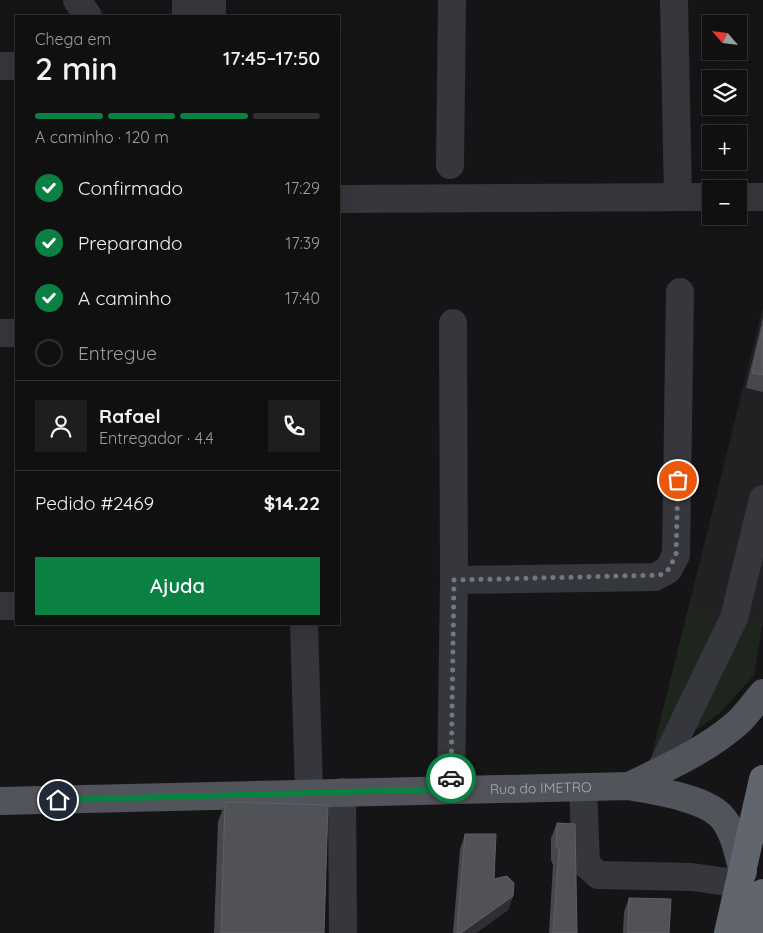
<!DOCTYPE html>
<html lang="pt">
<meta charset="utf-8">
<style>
:root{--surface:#101011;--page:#1e1e1f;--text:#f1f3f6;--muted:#9c9d9f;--line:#303031;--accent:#0b8043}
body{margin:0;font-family:Quicksand,sans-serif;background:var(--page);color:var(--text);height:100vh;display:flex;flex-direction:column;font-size:19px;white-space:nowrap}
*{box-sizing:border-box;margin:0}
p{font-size:16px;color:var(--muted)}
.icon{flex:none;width:28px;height:28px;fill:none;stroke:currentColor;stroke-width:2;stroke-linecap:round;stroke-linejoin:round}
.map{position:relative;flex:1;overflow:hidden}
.panel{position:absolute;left:15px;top:15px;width:325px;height:610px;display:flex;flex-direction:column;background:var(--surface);border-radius:0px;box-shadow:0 5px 20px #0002,0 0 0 1px var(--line)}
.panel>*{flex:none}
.needle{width:32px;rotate:298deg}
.controls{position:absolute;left:702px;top:15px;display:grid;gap:10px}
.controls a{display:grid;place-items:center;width:45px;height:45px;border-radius:0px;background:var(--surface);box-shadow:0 5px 20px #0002,0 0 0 1px var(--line);font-size:25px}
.pin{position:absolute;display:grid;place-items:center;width:42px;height:42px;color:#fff;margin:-21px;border:2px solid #fff;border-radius:50%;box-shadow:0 1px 5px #0007}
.courier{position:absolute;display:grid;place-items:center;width:50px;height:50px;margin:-25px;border:4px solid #0b8043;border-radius:50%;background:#fff;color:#222;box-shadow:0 1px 6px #0007}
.summary em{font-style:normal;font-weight:600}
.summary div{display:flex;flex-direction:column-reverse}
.summary{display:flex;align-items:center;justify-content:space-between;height:85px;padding:0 20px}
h1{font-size:32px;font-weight:600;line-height:38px}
.bar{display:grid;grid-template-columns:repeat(4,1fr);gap:8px 5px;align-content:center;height:60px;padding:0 20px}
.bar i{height:6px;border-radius:4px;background:var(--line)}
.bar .selected{background:var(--accent)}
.bar p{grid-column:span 4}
.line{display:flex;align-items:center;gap:12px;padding:0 20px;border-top:1px solid var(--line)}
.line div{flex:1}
.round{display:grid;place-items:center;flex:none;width:52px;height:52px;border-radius:0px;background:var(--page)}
ol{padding:0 20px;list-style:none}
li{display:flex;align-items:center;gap:15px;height:55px}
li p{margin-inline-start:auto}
li .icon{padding:5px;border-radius:50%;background:var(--accent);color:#fff;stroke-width:4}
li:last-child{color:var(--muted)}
li i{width:28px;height:28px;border:2px solid var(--line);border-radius:50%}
.primary-button{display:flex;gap:10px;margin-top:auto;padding:10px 20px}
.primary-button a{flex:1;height:58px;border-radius:0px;background:var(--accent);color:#fff;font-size:20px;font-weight:600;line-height:58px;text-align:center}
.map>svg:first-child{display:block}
.built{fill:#212124}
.green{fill:#1d251d}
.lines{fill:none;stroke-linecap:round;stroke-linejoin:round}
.minor{stroke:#36373c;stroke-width:28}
.major{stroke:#52545b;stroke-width:28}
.highway{stroke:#61656d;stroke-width:28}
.wall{fill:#46484c}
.shaded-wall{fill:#2e2f32}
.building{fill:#515258;stroke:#5e6066}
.done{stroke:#73777f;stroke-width:5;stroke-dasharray:0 9}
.route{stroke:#0b8043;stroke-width:6}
.labels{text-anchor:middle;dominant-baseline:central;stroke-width:5;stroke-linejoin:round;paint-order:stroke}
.street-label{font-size:14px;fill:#a6acb7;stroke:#101012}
</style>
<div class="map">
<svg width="763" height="933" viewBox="0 0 763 933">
<rect width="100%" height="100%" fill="#151517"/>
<!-- built -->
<path class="built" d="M763 307V622L754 675 720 713 652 754Z"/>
<!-- green -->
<path class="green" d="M689 605 707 611 714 631 652 754Z
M739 619 763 622 752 675 720 713 674 746Z"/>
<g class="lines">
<!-- minor -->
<path class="minor" d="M77 0 88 16
M674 0 678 197
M186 16V0
M212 16V0
M0 66H16
M450 165 452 0
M739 197H763
M339 199 711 197
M0 333H16
M454 580 655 577 668 570 676 555 680 292
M0 606H16
M304 624 309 792
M660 771 734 618 763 499
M583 787 586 864 598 875 692 877 741 884
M451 789 454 580 453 323
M342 792 343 933"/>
<!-- major -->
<g class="major">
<path d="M629 786C666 768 703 752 735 725 746 716 754 703 763 693"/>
<path id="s1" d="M0 801 629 786C654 791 701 797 720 815 734 829 738 854 743 872"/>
</g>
<!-- highway -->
<path class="highway" d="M728 933 763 779
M755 933 763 893"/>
</g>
<!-- wall -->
<path class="wall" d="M763 317V392L746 388Z
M225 802 324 933H214L218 822Z
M557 823 577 933H549L553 865 551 860V838Z
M465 834 494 879 513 896 508 910 476 933H453L460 849Z
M629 898 669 933H623L624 912Z"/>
<!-- shaded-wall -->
<path class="shaded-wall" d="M513 896 508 910 476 933H461Z"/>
<!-- building -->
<path class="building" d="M763 326V375L752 373Z
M225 802 328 805 324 933H221Z
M557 823 575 824 577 933H553L559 850 556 845Z
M465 834H496L494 879 507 876 514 883 513 896 461 933H457Z
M629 898 671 899 669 933H628Z"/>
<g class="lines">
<!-- done -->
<path class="done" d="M451 778 454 580 660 575 668 570 676 555 678 480"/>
<!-- route -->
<path class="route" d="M58 800 451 789V778"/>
</g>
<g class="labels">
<!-- street labels -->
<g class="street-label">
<text stroke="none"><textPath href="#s1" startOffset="541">Rua do IMETRO</textPath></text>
</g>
</g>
</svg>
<div class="controls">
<a><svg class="needle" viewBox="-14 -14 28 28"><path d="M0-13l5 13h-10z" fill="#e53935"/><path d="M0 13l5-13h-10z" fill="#9c9d9f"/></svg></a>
<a><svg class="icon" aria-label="layers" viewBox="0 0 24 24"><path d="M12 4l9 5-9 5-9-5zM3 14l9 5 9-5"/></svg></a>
<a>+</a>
<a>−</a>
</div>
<div class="pin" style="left:678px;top:480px;background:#ea580c"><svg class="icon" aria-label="bag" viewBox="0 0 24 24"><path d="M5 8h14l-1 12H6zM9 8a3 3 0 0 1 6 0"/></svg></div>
<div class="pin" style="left:58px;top:800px;background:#1f2937"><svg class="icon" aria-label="home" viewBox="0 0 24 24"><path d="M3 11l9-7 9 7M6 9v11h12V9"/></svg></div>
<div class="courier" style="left:451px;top:778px"><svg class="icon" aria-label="car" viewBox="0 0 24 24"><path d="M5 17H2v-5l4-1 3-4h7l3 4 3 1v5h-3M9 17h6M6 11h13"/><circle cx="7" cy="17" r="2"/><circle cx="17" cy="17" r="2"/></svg></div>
<section class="panel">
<div class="summary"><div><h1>2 min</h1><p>Chega em</p></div><em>17:45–17:50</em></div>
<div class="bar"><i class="selected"></i><i class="selected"></i><i class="selected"></i><i></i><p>A caminho · 120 m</p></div>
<ol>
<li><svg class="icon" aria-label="check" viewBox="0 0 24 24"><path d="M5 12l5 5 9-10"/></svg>Confirmado<p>17:29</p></li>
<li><svg class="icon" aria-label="check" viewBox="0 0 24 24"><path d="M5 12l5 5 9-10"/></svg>Preparando<p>17:39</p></li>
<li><svg class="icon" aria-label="check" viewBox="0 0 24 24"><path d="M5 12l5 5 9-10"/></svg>A caminho<p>17:40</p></li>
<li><i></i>Entregue</li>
</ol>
<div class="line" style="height:90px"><a class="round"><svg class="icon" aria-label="person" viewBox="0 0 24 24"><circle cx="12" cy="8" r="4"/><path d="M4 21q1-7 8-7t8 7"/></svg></a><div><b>Rafael</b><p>Entregador · 4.4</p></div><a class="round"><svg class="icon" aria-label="phone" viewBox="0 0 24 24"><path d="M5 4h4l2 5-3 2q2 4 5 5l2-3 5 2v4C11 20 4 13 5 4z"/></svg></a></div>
<div class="line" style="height:65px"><div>Pedido #2469</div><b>$14.22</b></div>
<div class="primary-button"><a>Ajuda</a></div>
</section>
</div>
